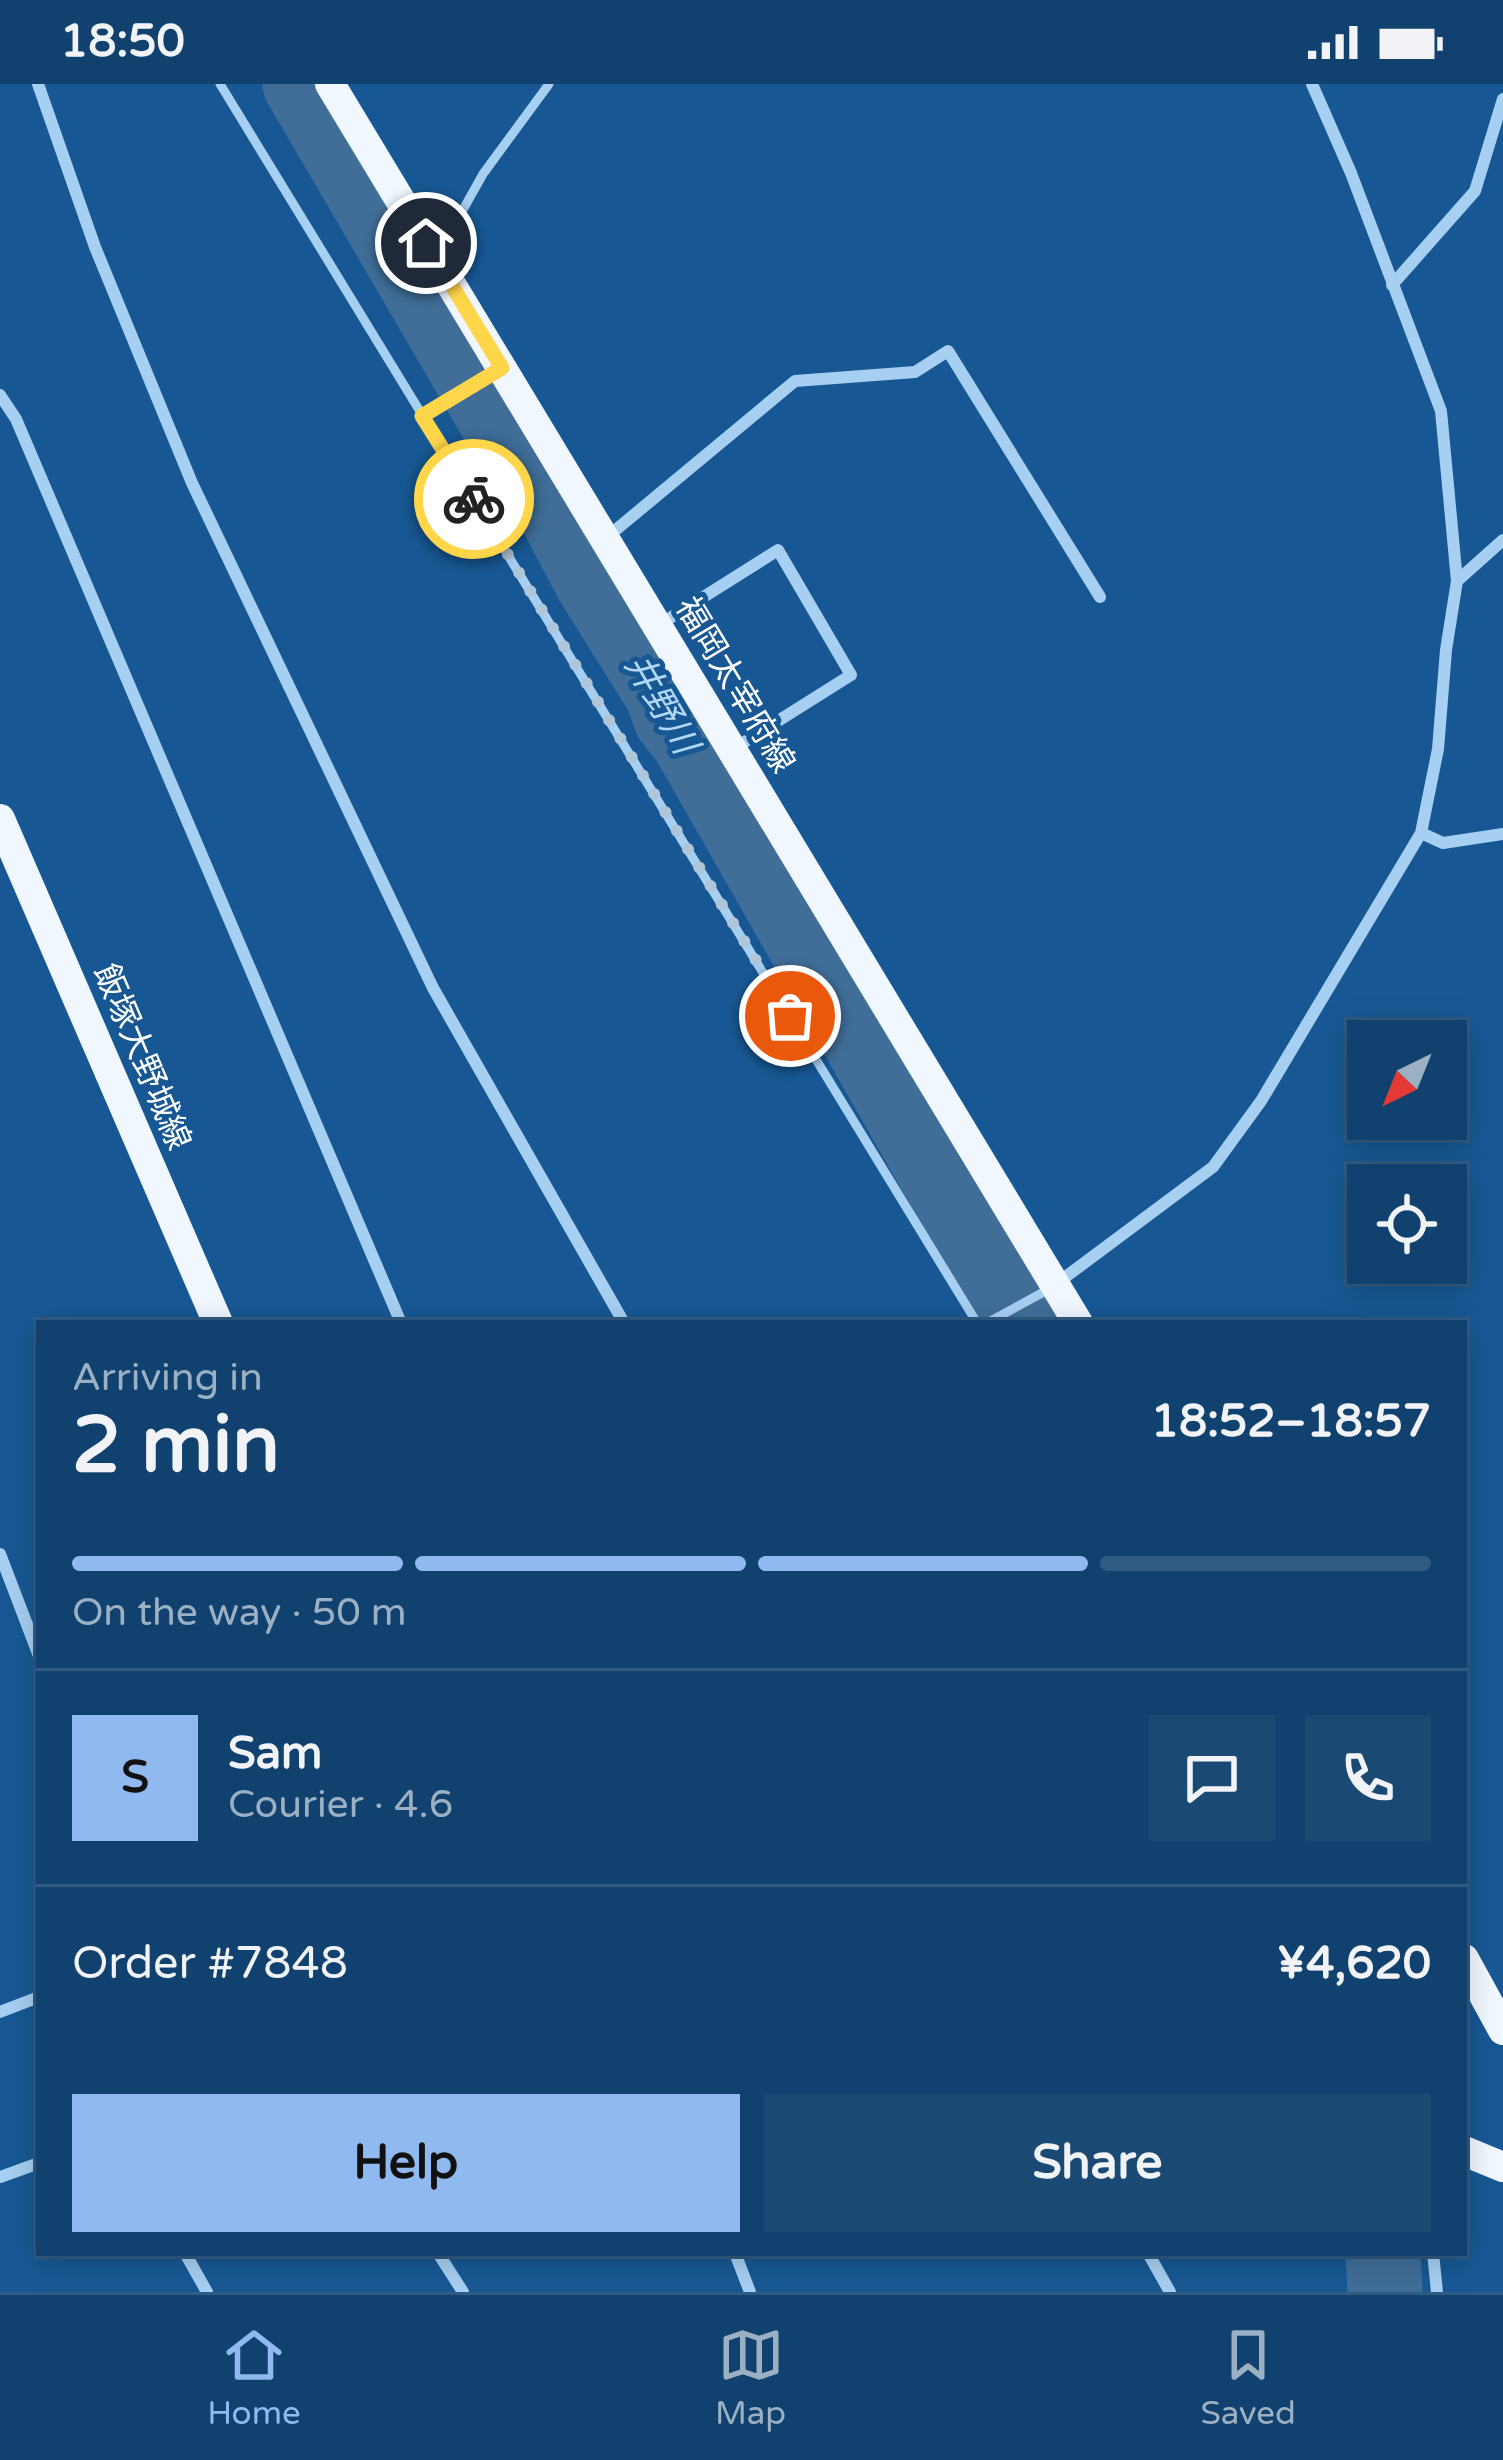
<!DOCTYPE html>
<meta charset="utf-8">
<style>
:root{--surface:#11426f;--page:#1a4974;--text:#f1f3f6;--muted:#9cb0c3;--line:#305b82;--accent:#90b9f0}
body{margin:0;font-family:"Varela Round","Noto Sans JP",sans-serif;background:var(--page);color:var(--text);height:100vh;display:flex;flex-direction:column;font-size:45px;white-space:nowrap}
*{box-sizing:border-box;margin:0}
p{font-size:39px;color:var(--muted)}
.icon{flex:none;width:66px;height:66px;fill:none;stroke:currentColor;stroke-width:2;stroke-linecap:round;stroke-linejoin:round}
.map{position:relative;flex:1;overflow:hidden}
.sheet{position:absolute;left:36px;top:1236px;width:1431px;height:936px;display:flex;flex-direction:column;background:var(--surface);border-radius:0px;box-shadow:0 6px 30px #0003,0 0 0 3px var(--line)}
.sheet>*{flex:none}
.needle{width:78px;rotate:223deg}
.buttons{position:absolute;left:1347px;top:936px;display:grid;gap:24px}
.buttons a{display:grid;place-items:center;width:120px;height:120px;border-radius:0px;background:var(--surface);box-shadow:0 6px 30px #0003,0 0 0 3px var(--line);font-size:60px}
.pin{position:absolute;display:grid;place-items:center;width:102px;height:102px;color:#fff;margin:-51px;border:6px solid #fff;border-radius:50%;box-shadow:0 3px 12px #0007}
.courier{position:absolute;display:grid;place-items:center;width:120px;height:120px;margin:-60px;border:9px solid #ffd54a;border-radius:50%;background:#fff;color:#222;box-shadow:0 3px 15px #0007}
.overview em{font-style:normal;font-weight:700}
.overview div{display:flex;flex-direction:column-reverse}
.overview{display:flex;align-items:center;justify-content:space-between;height:204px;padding:0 36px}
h1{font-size:78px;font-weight:700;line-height:90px}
.bar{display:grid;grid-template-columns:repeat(4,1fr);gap:18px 12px;align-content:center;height:144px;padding:0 36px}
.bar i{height:15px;border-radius:9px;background:var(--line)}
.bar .on{background:var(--accent)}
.bar p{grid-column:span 4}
.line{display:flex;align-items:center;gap:30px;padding:0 36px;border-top:3px solid var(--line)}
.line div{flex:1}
.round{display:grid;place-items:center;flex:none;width:126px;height:126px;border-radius:0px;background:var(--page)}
.action{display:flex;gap:24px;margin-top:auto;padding:24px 36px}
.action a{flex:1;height:138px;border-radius:0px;background:var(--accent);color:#111;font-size:48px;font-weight:700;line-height:138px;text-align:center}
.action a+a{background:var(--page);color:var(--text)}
.status{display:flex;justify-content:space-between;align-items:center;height:84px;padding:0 60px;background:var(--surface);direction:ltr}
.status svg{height:33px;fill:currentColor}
.tab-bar{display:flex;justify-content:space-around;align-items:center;height:168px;border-top:3px solid var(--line);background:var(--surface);font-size:33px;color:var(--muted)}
.tab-bar a{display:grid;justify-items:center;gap:6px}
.tab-bar .on{color:var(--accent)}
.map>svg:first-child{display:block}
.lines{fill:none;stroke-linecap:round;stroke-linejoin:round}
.river{stroke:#406e99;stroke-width:75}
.lane{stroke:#a7cff1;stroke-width:9}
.street{stroke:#a7cff1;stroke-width:12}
.primary{stroke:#f0f7ff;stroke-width:30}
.done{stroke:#aec5da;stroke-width:12;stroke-dasharray:0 21.6}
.route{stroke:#ffd54a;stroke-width:15}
.labels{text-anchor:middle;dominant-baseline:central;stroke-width:10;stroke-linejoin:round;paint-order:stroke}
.street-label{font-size:33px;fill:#fff;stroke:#175894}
.water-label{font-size:36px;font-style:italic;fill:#b3d8f7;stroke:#175894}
</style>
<div class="status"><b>18:50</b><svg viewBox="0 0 49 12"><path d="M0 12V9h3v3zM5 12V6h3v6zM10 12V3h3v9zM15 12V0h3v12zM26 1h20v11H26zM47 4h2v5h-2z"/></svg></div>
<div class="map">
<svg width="1503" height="2208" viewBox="0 0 1503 2208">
<rect width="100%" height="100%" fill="#175894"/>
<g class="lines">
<!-- river -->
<path class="river" d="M300 0 520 377 554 426 592 498 662 610 671 635 688 656 1021 1239
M1383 2169 1385 2208"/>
<!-- lane -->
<path class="lane" d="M220 0 977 1239
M431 156 455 140 483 90 549 0
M987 1239 1051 1204"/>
<!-- street -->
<path class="street" d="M38 0 95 163 192 399 433 904 624 1239
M1392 201 1475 107 1503 15
M0 311 16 335 401 1239
M422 332 498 286
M606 454 795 297 915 288 948 267 1100 513
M1457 497 1503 456
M659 541 778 466 851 591 735 664
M1421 749 1443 759 1503 750
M1056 1200 1213 1083 1261 1017 1421 749 1438 665 1446 566 1457 497 1441 327 1351 89 1312 0
M0 1470 39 1572
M0 1928 39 1913
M0 2093 39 2079
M185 2169 207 2208
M438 2169 463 2208
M735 2169 750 2208
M1148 2169 1170 2208
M1433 2169 1437 2208"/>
<!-- primary -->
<path class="primary" d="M330 0 1078 1239
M0 735 218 1239
M1464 1875 1503 1946
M1464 2067 1503 2083"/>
</g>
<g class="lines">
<!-- done -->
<path class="done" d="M474 415 790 932"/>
<!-- route -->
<path class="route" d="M426 159 502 284 422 332 474 415"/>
</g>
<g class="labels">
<!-- street labels -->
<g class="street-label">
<text transform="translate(735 601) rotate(59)">福岡太宰府線</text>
<text transform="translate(142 973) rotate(67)">飯塚大野城線</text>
</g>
<!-- water labels -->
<g class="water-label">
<text transform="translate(661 620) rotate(60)">井野川</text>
</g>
</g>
</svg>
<div class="buttons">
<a><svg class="needle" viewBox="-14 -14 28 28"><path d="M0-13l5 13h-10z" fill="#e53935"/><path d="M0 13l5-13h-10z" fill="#9cb0c3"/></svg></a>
<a><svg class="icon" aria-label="locate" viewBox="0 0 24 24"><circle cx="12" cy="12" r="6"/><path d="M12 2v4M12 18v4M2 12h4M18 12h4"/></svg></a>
</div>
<div class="pin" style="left:790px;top:932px;background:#ea580c"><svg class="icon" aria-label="bag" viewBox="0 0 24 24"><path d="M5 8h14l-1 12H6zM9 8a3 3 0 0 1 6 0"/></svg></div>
<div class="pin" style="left:426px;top:159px;background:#1f2937"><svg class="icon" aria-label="home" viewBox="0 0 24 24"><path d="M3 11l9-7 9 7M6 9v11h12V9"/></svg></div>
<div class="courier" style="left:474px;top:415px"><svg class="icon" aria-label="bike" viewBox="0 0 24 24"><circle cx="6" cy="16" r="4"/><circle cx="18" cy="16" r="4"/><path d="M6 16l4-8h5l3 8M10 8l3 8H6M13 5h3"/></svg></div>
<section class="sheet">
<div class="overview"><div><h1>2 min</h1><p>Arriving in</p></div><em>18:52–18:57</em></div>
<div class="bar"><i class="on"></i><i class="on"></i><i class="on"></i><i></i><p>On the way · 50 m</p></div>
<div class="line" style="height:216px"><b class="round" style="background:var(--accent);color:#111">S</b><div><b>Sam</b><p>Courier · 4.6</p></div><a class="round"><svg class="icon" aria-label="chat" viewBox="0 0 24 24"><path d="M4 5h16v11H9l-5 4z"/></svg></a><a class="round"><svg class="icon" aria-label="phone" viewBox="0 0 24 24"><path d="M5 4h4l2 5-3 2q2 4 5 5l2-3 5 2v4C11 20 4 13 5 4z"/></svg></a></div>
<div class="line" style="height:156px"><div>Order #7848</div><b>¥4,620</b></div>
<div class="action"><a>Help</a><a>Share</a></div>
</section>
</div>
<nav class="tab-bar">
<a class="on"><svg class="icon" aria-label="home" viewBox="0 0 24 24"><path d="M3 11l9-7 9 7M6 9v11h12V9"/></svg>Home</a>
<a><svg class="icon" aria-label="map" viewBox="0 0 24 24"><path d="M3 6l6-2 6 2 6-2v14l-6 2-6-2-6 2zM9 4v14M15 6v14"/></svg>Map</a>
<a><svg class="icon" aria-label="saved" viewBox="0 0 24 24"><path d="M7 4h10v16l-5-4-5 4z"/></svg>Saved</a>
</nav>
